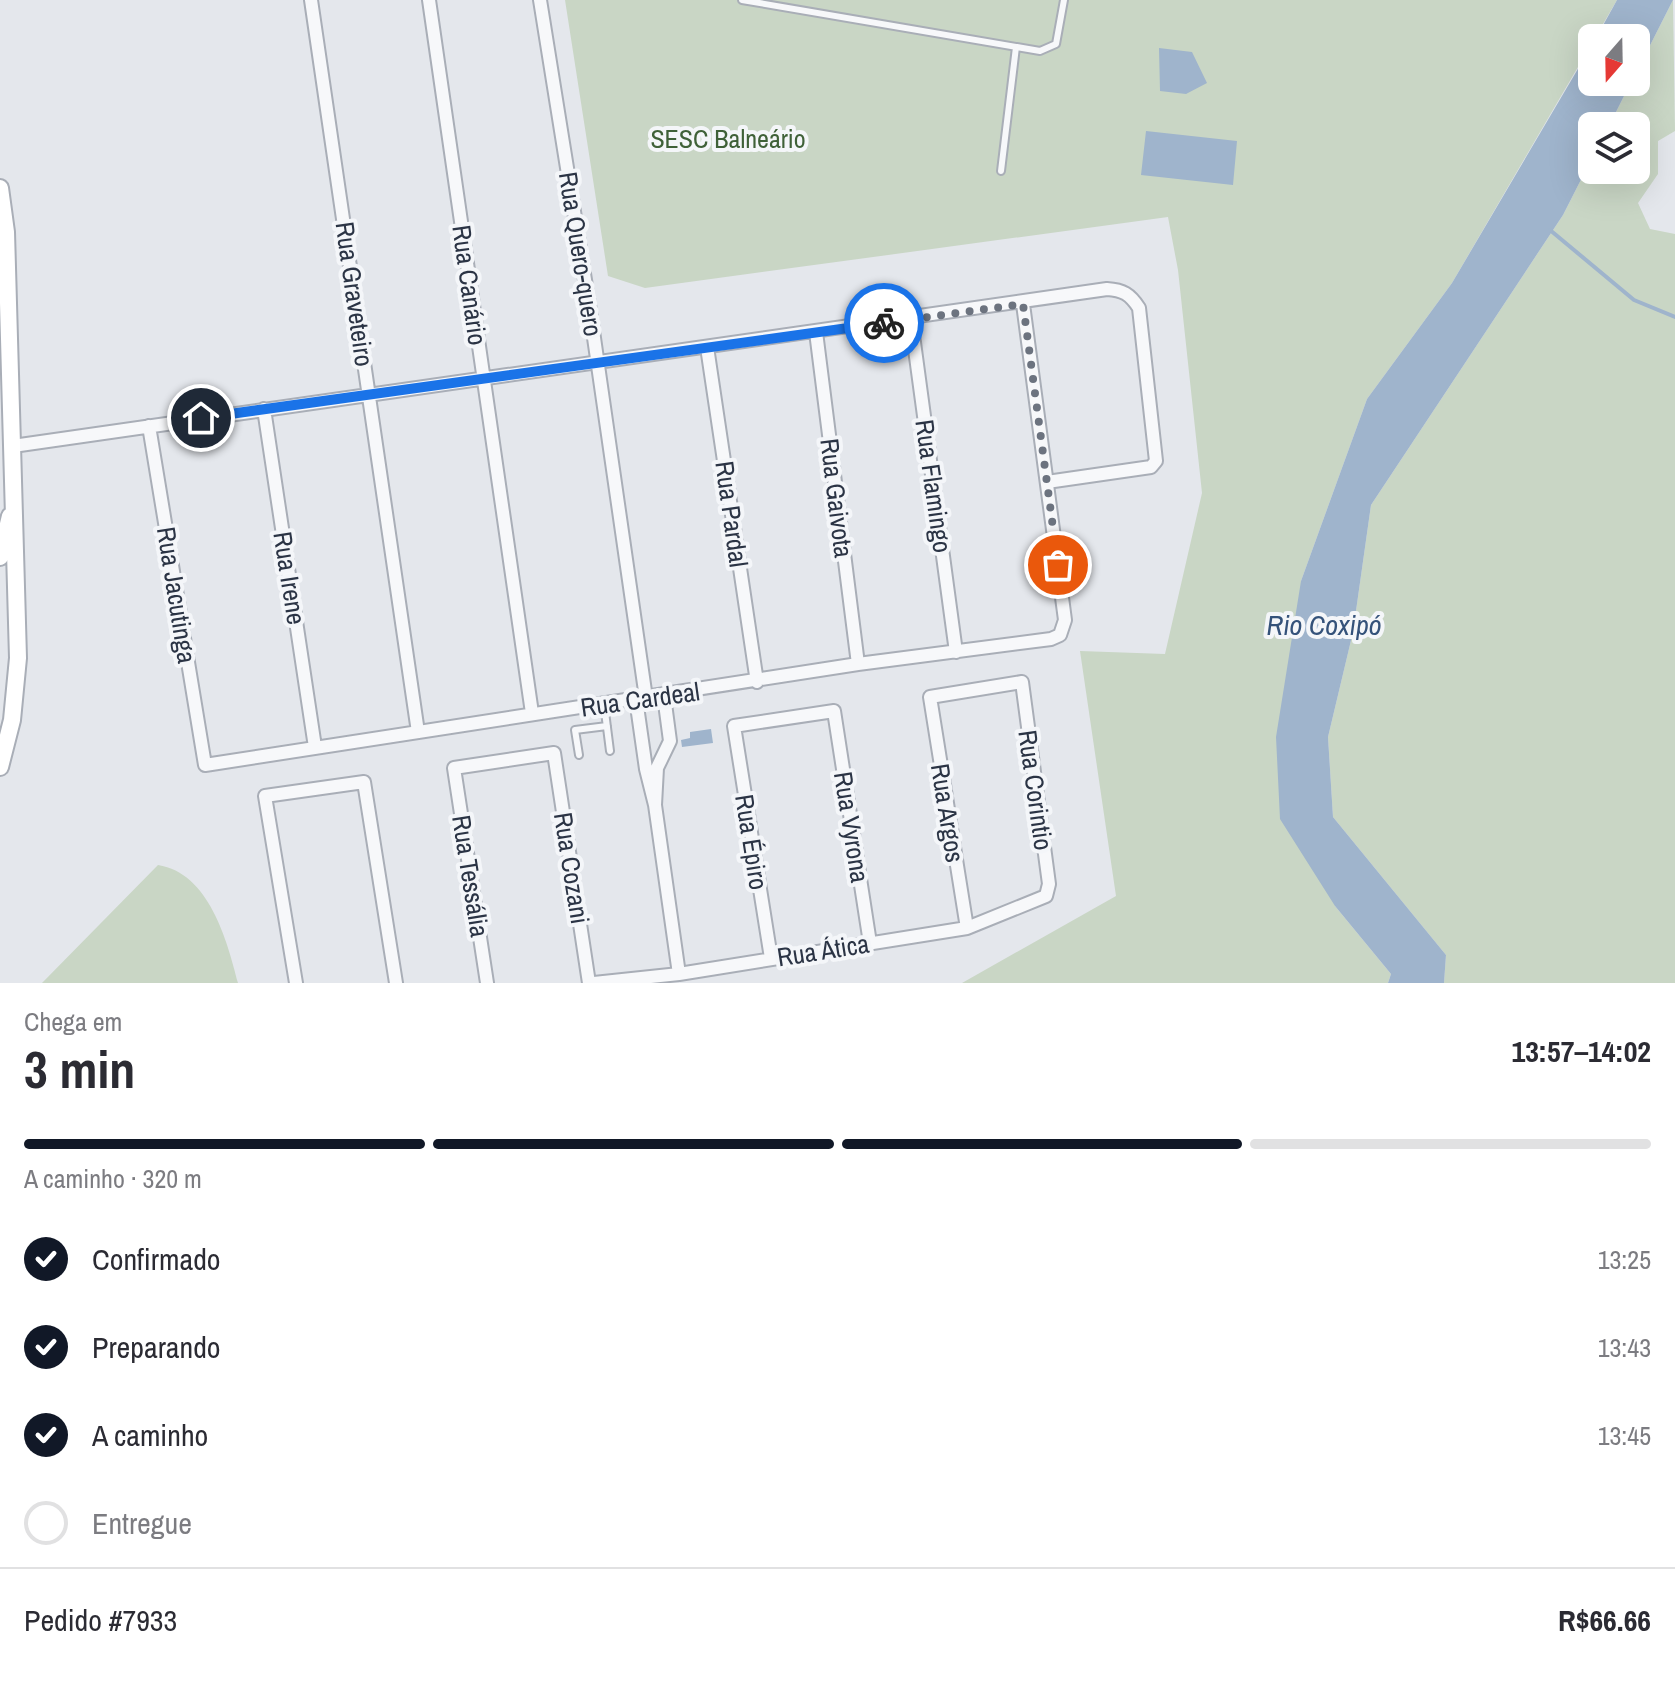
<!DOCTYPE html>
<html lang="pt">
<meta charset="utf-8">
<style>
:root{--surface:#fff;--page:#f7f7f7;--text:#2b2b33;--muted:#7c7c81;--line:#e1e1e2;--accent:#111827}
body{margin:0;font-family:"Archivo Narrow",sans-serif;background:var(--page);color:var(--text);height:100vh;display:flex;flex-direction:column;font-size:30px;white-space:nowrap}
*{box-sizing:border-box;margin:0}
p{font-size:26px;color:var(--muted)}
.icon{flex:none;width:44px;height:44px;fill:none;stroke:currentColor;stroke-width:2;stroke-linecap:round;stroke-linejoin:round}
.map{position:relative;height:983px;overflow:hidden}
.panel{display:flex;flex-direction:column;background:var(--surface);flex:1}
.panel>*{flex:none}
.needle{width:52px;rotate:200deg}
.tools{position:absolute;left:1578px;top:24px;display:grid;gap:16px}
.tools a{display:grid;place-items:center;width:72px;height:72px;border-radius:12px;background:var(--surface);box-shadow:0 8px 32px #0002;font-size:40px}
.pin{position:absolute;display:grid;place-items:center;width:68px;height:68px;color:#fff;margin:-34px;border:4px solid #fff;border-radius:50%;box-shadow:0 2px 8px #0007}
.courier{position:absolute;display:grid;place-items:center;width:80px;height:80px;margin:-40px;border:6px solid #1a73e8;border-radius:50%;background:#fff;color:#222;box-shadow:0 2px 10px #0007}
.head em{font-style:normal;font-weight:800}
.head div{display:flex;flex-direction:column-reverse}
.head{display:flex;align-items:center;justify-content:space-between;height:136px;padding:0 24px}
h1{font-size:52px;font-weight:800;line-height:60px}
.bar{display:grid;grid-template-columns:repeat(4,1fr);gap:12px 8px;align-content:center;height:96px;padding:0 24px}
.bar i{height:10px;border-radius:6px;background:var(--line)}
.bar .active{background:var(--accent)}
.bar p{grid-column:span 4}
.line{display:flex;align-items:center;gap:20px;padding:0 24px;border-top:2px solid var(--line)}
.line div{flex:1}
ol{padding:0 24px;list-style:none}
li{display:flex;align-items:center;gap:24px;height:88px}
li p{margin-inline-start:auto}
li .icon{padding:8px;border-radius:50%;background:var(--accent);color:#fff;stroke-width:4}
li:last-child{color:var(--muted)}
li i{width:44px;height:44px;border:4px solid var(--line);border-radius:50%}
.map>svg:first-child{display:block}
.green{fill:#c9d6c5}
.water{fill:#9fb4cc}
.lines{fill:none;stroke-linecap:round;stroke-linejoin:round}
.stream{stroke:#9fb4cc;stroke-width:4}
.lane-casing{stroke:#a9aeb7;stroke-width:10}
.street-casing{stroke:#a9aeb7;stroke-width:16}
.secondary-casing{stroke:#a9aeb7;stroke-width:20}
.lane{stroke:#f7f8fa;stroke-width:6}
.street{stroke:#f7f8fa;stroke-width:12}
.secondary{stroke:#fff;stroke-width:16}
.done{stroke:#6c737f;stroke-width:8;stroke-dasharray:0 14.4}
.route{stroke:#1a73e8;stroke-width:10}
.labels{text-anchor:middle;dominant-baseline:central;stroke-width:8;stroke-linejoin:round;paint-order:stroke}
.park-label{font-size:26px;fill:#3f6138;stroke:#f4f6f9}
.street-label{font-size:26px;fill:#2b3445;stroke:#f4f6f9}
.water-label{font-size:28px;font-style:italic;fill:#34527a;stroke:#f4f6f9}
</style>
<div class="map">
<svg width="1675" height="983" viewBox="0 0 1675 983">
<rect width="100%" height="100%" fill="#e4e7ec"/>
<!-- green -->
<path class="green" d="M565 0H1617L1452 283 1367 399 1301 581 1335 906 1391 974 1388 983H962L1116 896 1080 651 1165 654 1202 493 1178 270 1168 217 645 288 608 276Z
M1673 0 1675 131 1658 141V174L1638 203 1650 229 1675 234V983H1444L1446 955 1333 817 1328 737 1353 632 1371 505 1563 215 1592 158V170H1636V126H1609L1631 82H1636V73Z
M158 865C209 873 227 940 238 983H42Z"/>
<!-- water -->
<path class="water" d="M1617 0H1673L1636 73V38H1596Z
M1592 45V82H1631L1609 126H1592V158L1563 215 1371 505 1353 632 1328 737 1333 817 1446 955 1444 983H1388L1391 974 1335 906 1280 819 1276 737 1301 581 1367 399 1452 283Z
M1159 48 1192 52 1207 83 1186 94 1160 91Z
M1146 131 1237 141 1233 185 1141 175Z
M711 729 713 743 682 747 681 740 690 738V732Z"/>
<g class="lines">
<!-- stream -->
<path class="stream" d="M1550 230 1634 300 1675 317"/>
<!-- lane casing -->
<g class="lane-casing">
<path id="lane" d="M742 0 1040 51 1056 44 1064 0
M1001 171 1016 47
M604 704 610 751
M579 755 575 730 607 726"/>
</g>
<!-- street casing -->
<g class="street-casing">
<path id="street" d="M311 0 418 732
M429 0 532 713
M540 0 591 317 646 698
M911 320 956 652
M816 332 858 664
M707 347 757 682
M264 409 315 747
M149 426 205 765 858 664 1051 639 1060 635 1065 620 1023 304
M13 446 1107 289C1123 290 1130 294 1139 308L1156 461 1151 467 1047 482
M636 699 646 769 655 805 657 768 670 741 664 696
M655 805 679 974
M771 958 734 726 834 711 870 943
M296 983 265 796 364 782 396 983
M487 983 454 768 554 753 589 983
M594 983 679 974 967 928 1046 896 1049 884 1022 682 930 697 967 928"/>
</g>
<!-- secondary casing -->
<g class="secondary-casing">
<path id="secondary" d="M0 188 6 232 18 658 12 720 0 767
M0 557 10 516"/>
</g>
<!-- lane -->
<use href="#lane" class="lane"/>
<!-- street -->
<use href="#street" class="street"/>
<!-- secondary -->
<use href="#secondary" class="secondary"/>
</g>
<g class="lines">
<!-- done -->
<path class="done" d="M884 323 1023 304 1058 565"/>
<!-- route -->
<path class="route" d="M201 418 884 323"/>
</g>
<g class="labels">
<!-- park labels -->
<g class="park-label">
<text x="728" y="138">SESC Balneário</text>
</g>
<!-- street labels -->
<g class="street-label">
<text transform="translate(581 254) rotate(81)">Rua Quero-quero</text>
<text transform="translate(470 285) rotate(82)">Rua Canário</text>
<text transform="translate(355 294) rotate(82)">Rua Graveteiro</text>
<text transform="translate(934 486) rotate(82)">Rua Flamingo</text>
<text transform="translate(837 498) rotate(83)">Rua Gaivota</text>
<text transform="translate(732 514) rotate(82)">Rua Pardal</text>
<text transform="translate(290 578) rotate(81)">Rua Irene</text>
<text transform="translate(177 595) rotate(81)">Rua Jacutinga</text>
<text transform="translate(640 699) rotate(-8)">Rua Cardeal</text>
<text transform="translate(1036 790) rotate(82)">Rua Corintio</text>
<text transform="translate(948 813) rotate(81)">Rua Argos</text>
<text transform="translate(852 827) rotate(81)">Rua Vyrona</text>
<text transform="translate(752 842) rotate(81)">Rua Épiro</text>
<text transform="translate(572 868) rotate(81)">Rua Cozani</text>
<text transform="translate(471 876) rotate(81)">Rua Tessália</text>
<text transform="translate(823 950) rotate(-9)">Rua Ática</text>
</g>
<!-- water labels -->
<g class="water-label">
<text x="1324" y="625">Rio Coxipó</text>
</g>
</g>
</svg>
<div class="tools">
<a><svg class="needle" viewBox="-14 -14 28 28"><path d="M0-13l5 13h-10z" fill="#e53935"/><path d="M0 13l5-13h-10z" fill="#7c7c81"/></svg></a>
<a><svg class="icon" aria-label="layers" viewBox="0 0 24 24"><path d="M12 4l9 5-9 5-9-5zM3 14l9 5 9-5"/></svg></a>
</div>
<div class="pin" style="left:1058px;top:565px;background:#ea580c"><svg class="icon" aria-label="bag" viewBox="0 0 24 24"><path d="M5 8h14l-1 12H6zM9 8a3 3 0 0 1 6 0"/></svg></div>
<div class="pin" style="left:201px;top:418px;background:#1f2937"><svg class="icon" aria-label="home" viewBox="0 0 24 24"><path d="M3 11l9-7 9 7M6 9v11h12V9"/></svg></div>
<div class="courier" style="left:884px;top:323px"><svg class="icon" aria-label="bike" viewBox="0 0 24 24"><circle cx="6" cy="16" r="4"/><circle cx="18" cy="16" r="4"/><path d="M6 16l4-8h5l3 8M10 8l3 8H6M13 5h3"/></svg></div>
</div>
<section class="panel">
<div class="head"><div><h1>3 min</h1><p>Chega em</p></div><em>13:57–14:02</em></div>
<div class="bar"><i class="active"></i><i class="active"></i><i class="active"></i><i></i><p>A caminho · 320 m</p></div>
<ol>
<li><svg class="icon" aria-label="check" viewBox="0 0 24 24"><path d="M5 12l5 5 9-10"/></svg>Confirmado<p>13:25</p></li>
<li><svg class="icon" aria-label="check" viewBox="0 0 24 24"><path d="M5 12l5 5 9-10"/></svg>Preparando<p>13:43</p></li>
<li><svg class="icon" aria-label="check" viewBox="0 0 24 24"><path d="M5 12l5 5 9-10"/></svg>A caminho<p>13:45</p></li>
<li><i></i>Entregue</li>
</ol>
<div class="line" style="height:104px"><div>Pedido #7933</div><b>R$66.66</b></div>
</section>
